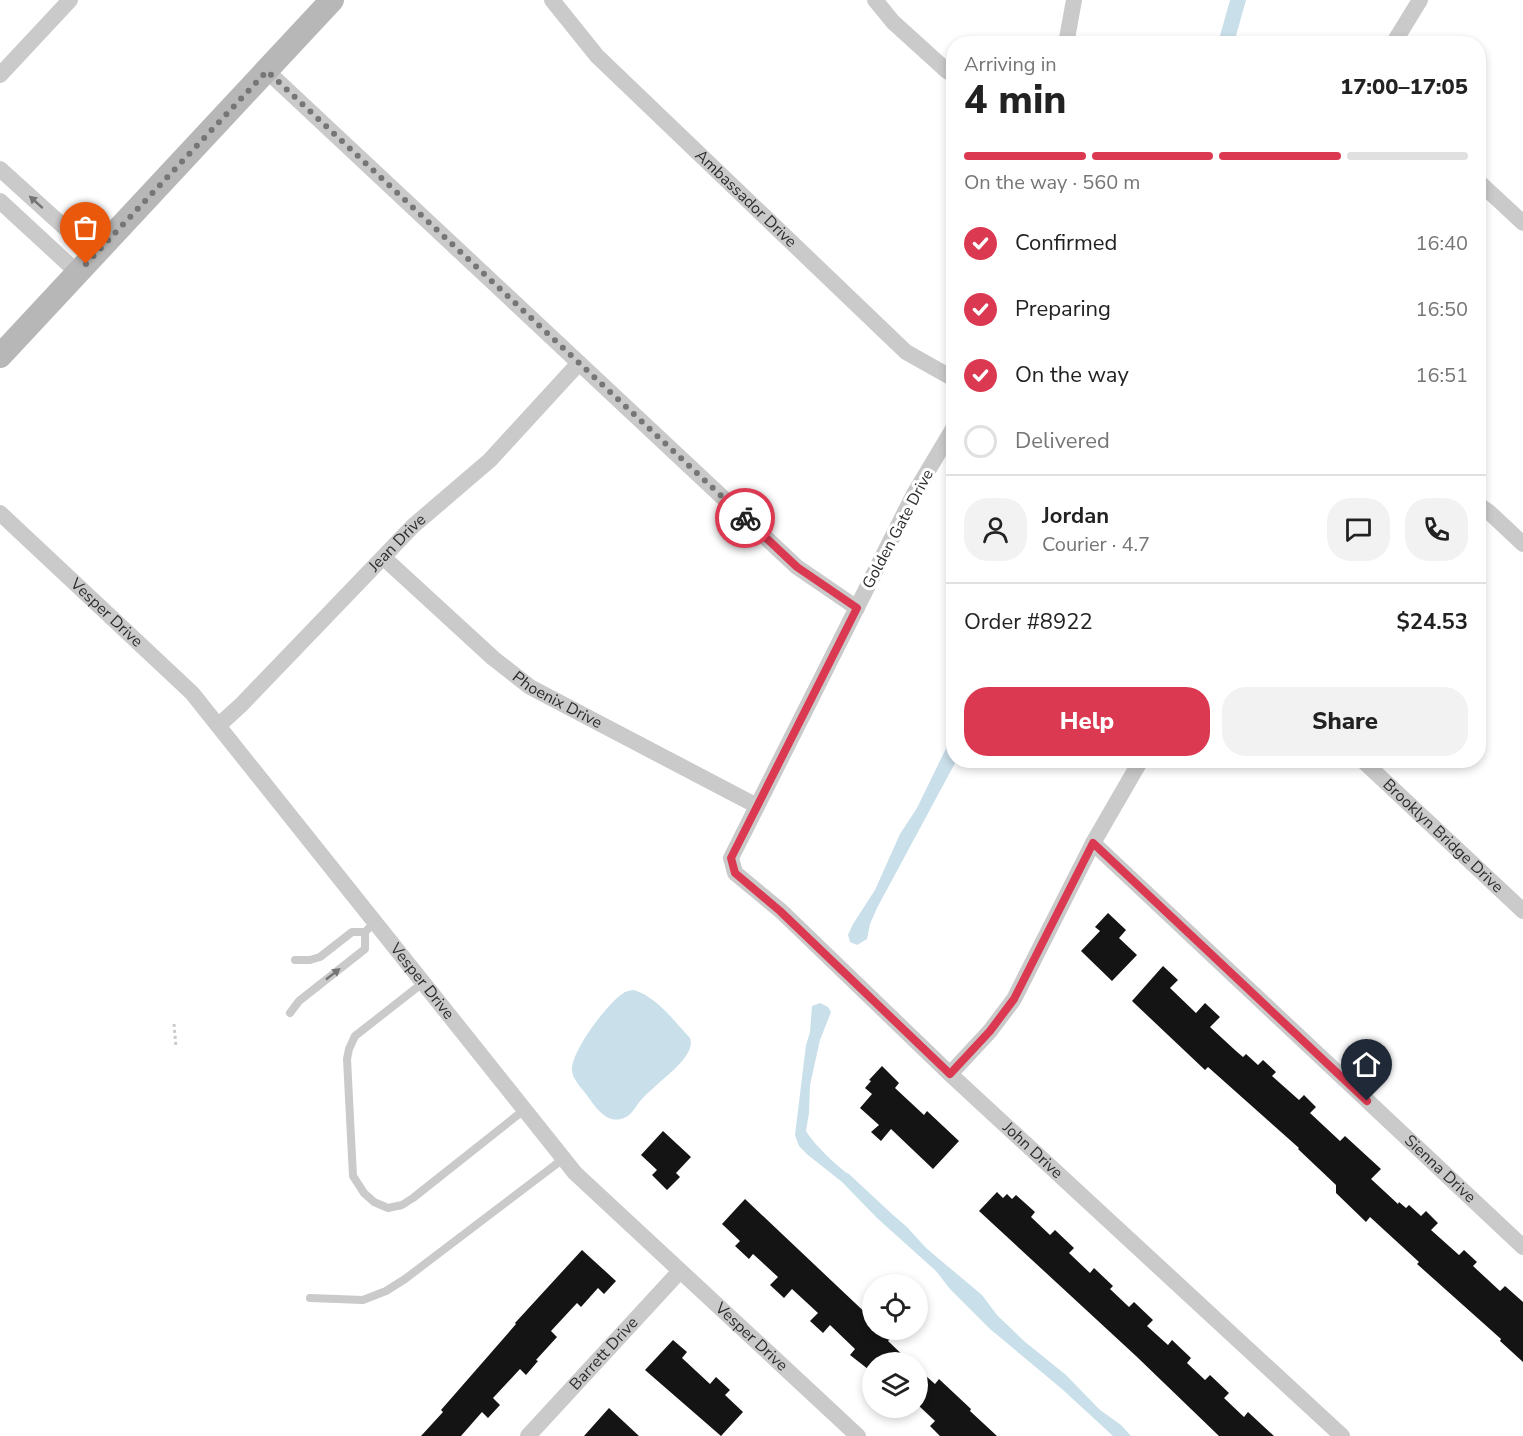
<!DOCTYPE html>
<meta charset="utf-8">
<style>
:root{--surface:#fff;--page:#f2f2f2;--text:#222;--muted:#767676;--line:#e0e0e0;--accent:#db3951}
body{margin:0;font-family:"Nunito Sans",sans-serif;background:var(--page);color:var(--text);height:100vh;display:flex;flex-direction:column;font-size:22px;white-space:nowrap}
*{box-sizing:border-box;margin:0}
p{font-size:20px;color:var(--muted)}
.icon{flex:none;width:33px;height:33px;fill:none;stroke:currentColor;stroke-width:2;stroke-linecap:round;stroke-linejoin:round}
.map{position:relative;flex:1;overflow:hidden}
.drawer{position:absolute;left:946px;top:36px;width:540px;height:732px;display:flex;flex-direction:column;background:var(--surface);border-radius:24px;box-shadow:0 3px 9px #0003}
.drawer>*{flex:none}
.fabs{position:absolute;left:862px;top:1274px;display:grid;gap:12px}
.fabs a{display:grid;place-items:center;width:66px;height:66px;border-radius:50%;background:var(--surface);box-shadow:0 3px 9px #0003;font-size:30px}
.pin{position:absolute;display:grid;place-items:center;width:51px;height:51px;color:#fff;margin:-62px -26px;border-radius:50% 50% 50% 0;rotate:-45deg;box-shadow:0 0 6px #0007}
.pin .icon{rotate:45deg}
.courier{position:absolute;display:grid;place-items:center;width:60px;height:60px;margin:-30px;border:4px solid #db3951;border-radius:50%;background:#fff;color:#222;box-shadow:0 2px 8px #0007}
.summary em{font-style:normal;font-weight:800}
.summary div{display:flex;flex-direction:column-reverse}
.summary{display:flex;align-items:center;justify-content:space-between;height:102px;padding:0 18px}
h1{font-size:39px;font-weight:800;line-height:45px}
.bar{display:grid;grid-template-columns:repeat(4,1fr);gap:9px 6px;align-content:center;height:72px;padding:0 18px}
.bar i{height:8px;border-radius:4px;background:var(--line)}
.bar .selected{background:var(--accent)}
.bar p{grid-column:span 4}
.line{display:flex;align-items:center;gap:15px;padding:0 18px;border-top:2px solid var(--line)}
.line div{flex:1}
.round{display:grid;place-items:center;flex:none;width:63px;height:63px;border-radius:24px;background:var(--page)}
ol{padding:0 18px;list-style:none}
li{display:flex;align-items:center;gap:18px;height:66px}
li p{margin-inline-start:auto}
li .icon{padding:6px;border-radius:50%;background:var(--accent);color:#fff;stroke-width:4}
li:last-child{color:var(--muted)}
li i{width:33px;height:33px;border:3px solid var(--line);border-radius:50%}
.button{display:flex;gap:12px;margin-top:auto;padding:12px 18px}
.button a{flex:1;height:69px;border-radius:24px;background:var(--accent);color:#fff;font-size:24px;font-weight:800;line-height:69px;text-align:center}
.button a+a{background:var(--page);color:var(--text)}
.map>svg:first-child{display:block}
.water{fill:#c9dfe9}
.building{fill:#141414}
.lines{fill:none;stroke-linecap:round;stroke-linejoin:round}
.path{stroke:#cacaca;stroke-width:3;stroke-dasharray:3 3;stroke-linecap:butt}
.lane{stroke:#cacaca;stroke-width:8}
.street{stroke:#cacaca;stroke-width:16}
.secondary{stroke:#b7b7b7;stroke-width:24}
.oneway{fill:#747474}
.done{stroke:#767676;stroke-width:6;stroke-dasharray:0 10.8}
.route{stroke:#db3951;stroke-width:8}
.labels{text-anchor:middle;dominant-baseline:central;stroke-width:6;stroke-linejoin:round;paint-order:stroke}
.street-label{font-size:16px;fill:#2d2d2d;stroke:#fff}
</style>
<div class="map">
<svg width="1523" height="1436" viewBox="0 0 1523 1436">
<rect width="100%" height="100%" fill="#fff"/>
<!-- water -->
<path class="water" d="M1230 0H1246L1234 43H1218Z
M954 732V760L956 761 954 765 877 908 870 924 867 939 857 945 850 942 848 935 853 924 875 890 900 834 917 808Z
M634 990C657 997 674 1021 690 1038 695 1051 677 1067 668 1075 659 1083 649 1091 641 1100 636 1106 632 1114 626 1117 607 1127 595 1106 586 1094 581 1088 573 1079 572 1071 570 1052 609 1001 625 992 628 991 631 990 634 990Z
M820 1003 828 1007 831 1012 820 1040 810 1085 809 1113 806 1131C812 1142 838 1168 849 1174L893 1215 907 1227 926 1248 982 1295 997 1315 1024 1341 1066 1375 1100 1410 1121 1425 1131 1436H1113L1062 1389 990 1329 950 1289 936 1271 877 1218 842 1182 808 1155 799 1146 795 1135 806 1045 810 1032 812 1006Z"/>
<!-- building -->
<path class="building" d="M1108 913 1126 930 1119 938 1137 955 1112 981 1081 951 1100 931 1095 927Z
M1163 966 1178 980 1170 988 1196 1013 1205 1003 1220 1017 1210 1027 1236 1051 1243 1057 1246 1054 1258 1065 1263 1060 1276 1072 1272 1076 1299 1100 1304 1095 1316 1107 1310 1113 1340 1141 1345 1136 1381 1169 1371 1179 1398 1204 1399 1202 1406 1208 1409 1205 1421 1216 1426 1211 1438 1223 1431 1230 1459 1255 1464 1250 1477 1262 1473 1266 1500 1291 1505 1286 1523 1302V1362L1500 1341 1501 1339 1417 1264 1419 1262 1370 1217 1366 1222 1336 1193V1185L1298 1149 1299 1148 1208 1067 1205 1070 1132 1001Z
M882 1066 899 1083 895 1088 924 1115 927 1111 959 1141 933 1169 891 1129 881 1141 871 1132 879 1125 860 1108 872 1094 865 1088 871 1081 869 1080Z
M663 1131 691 1157 676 1173 680 1177 667 1190 652 1175 657 1170 641 1155Z
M997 1192 1003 1198 1007 1194 1012 1199 1016 1195 1035 1212 1031 1217 1050 1235 1055 1230 1074 1248 1069 1253 1090 1273 1094 1268 1113 1286 1110 1289 1129 1307 1134 1302 1153 1320 1147 1326 1168 1345 1172 1340 1191 1358 1187 1363 1205 1380 1210 1375 1229 1393 1224 1398 1244 1417 1248 1412 1274 1436H1219L1136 1356 979 1211Z
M745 1199 873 1320V1329H883L892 1337 888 1341 910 1362H873V1373L850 1355 855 1349 830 1325 823 1333 810 1321 818 1313 792 1289 784 1298 770 1285 778 1277 753 1254 749 1259 735 1246 740 1241 722 1224Z
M582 1250 616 1281 604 1294 598 1288 581 1307 577 1303 551 1331 557 1337 536 1360 538 1361 526 1375 520 1369 493 1398 500 1405 488 1418 482 1412 461 1436H421L443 1412 441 1410 516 1324 515 1323Z
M673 1340 687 1352 682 1358 710 1384 716 1377 730 1390 725 1395 743 1412 721 1436 645 1370Z
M918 1369 935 1384 939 1379 971 1409 970 1411 997 1436H940L930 1426 935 1421 918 1405Z
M609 1408 639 1436H584Z"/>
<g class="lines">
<!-- path -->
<path class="path" d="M174 1024 176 1047"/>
<!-- lane -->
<path class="lane" d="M295 960H310L320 957 352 932H365L369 928
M424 982 355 1036 349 1049 347 1059 353 1176 364 1193 374 1202 388 1208 402 1205 413 1198 524 1110
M290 1013 299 1001 365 949V932
M310 1298 363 1300 386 1291 405 1279 563 1159"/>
<!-- street -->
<g class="street">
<path id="s1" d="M552 0 597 56 906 352 954 379"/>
<path d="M875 0 893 22 947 71 954 75"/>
<path d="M1066 44 1074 0"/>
<path d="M1393 44 1420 0"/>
<path d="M267 71 797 567 857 608"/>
<path d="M0 75 70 0"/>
<path d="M0 169 95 255"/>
<path d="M1479 182 1523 223"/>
<path d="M0 201 78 273"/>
<path id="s2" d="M954 427 914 494 731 858 735 873 781 911 950 1074 1342 1436"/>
<path d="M1479 505 1490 513 1523 544"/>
<path id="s3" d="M0 513 192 693 575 1173 858 1436"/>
<path id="s4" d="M384 558 493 658 530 687 757 806"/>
<path id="s5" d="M219 725 241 705 413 526 490 460 579 363"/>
<path id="s6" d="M1362 760 1523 911"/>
<path id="s7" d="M1093 843 1523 1247"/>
<path d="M950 1074 990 1031 1014 999 1093 843 1141 760"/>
<path id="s8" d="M528 1436 680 1271"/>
</g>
<!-- secondary -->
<path class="secondary" d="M0 356 332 0"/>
</g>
<!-- one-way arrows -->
<defs><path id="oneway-solid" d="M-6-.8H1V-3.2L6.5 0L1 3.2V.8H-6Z" transform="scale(1.5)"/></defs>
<g class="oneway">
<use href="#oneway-solid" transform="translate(36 202) rotate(-138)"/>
<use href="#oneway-solid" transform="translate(333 974) rotate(-38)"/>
</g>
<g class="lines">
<!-- done -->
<path class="done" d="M86 264 267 71 745 518"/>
<!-- route -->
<path class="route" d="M745 518 797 567 857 608 731 858 735 873 780 911 950 1074 990 1031 1014 999 1093 843 1367 1101"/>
</g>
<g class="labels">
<!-- street labels -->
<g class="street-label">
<text stroke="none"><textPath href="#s1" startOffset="278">Ambassador Drive</textPath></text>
<text transform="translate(898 529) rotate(-62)">Golden Gate Drive</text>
<text stroke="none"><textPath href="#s5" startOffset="255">Jean Drive</textPath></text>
<text stroke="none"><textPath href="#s3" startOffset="146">Vesper Drive</textPath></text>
<text stroke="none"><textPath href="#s4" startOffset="225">Phoenix Drive</textPath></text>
<text stroke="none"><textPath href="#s6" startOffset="111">Brooklyn Bridge Drive</textPath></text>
<text stroke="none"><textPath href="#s3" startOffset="632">Vesper Drive</textPath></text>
<text stroke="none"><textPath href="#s2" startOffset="908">John Drive</textPath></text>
<text stroke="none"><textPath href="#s7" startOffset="476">Sienna Drive</textPath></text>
<text stroke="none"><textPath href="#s3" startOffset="1118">Vesper Drive</textPath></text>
<text stroke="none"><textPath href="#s8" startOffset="112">Barrett Drive</textPath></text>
</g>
</g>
</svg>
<div class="fabs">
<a><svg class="icon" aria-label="locate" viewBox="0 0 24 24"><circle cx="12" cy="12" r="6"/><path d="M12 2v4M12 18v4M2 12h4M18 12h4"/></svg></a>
<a><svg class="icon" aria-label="layers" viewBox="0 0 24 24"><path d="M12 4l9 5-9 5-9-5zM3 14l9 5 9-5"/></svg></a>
</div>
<div class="pin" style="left:86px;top:264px;background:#ea580c"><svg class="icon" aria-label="bag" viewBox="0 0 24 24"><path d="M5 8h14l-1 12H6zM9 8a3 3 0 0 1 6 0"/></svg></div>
<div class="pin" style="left:1367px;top:1101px;background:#1f2937"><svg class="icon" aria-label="home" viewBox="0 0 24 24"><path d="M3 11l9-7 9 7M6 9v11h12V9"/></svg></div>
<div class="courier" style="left:745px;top:518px"><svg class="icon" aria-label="bike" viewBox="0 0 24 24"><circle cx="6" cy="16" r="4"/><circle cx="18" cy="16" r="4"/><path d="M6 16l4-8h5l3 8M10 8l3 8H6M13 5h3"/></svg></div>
<section class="drawer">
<div class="summary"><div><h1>4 min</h1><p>Arriving in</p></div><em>17:00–17:05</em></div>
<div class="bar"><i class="selected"></i><i class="selected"></i><i class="selected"></i><i></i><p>On the way · 560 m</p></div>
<ol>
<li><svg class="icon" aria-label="check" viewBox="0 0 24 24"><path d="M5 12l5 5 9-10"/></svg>Confirmed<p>16:40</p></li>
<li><svg class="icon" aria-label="check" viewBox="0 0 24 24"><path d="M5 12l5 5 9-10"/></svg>Preparing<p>16:50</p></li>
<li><svg class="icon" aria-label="check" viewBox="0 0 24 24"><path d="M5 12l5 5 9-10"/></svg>On the way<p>16:51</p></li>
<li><i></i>Delivered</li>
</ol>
<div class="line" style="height:108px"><a class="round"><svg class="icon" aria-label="person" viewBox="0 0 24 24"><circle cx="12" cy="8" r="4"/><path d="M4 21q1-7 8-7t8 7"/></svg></a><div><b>Jordan</b><p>Courier · 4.7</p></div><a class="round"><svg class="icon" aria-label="chat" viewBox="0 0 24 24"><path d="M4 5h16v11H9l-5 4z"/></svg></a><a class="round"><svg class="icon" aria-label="phone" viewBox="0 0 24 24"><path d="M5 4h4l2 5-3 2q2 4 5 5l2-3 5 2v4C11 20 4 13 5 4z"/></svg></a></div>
<div class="line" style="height:78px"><div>Order #8922</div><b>$24.53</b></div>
<div class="button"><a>Help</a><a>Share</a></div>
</section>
</div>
